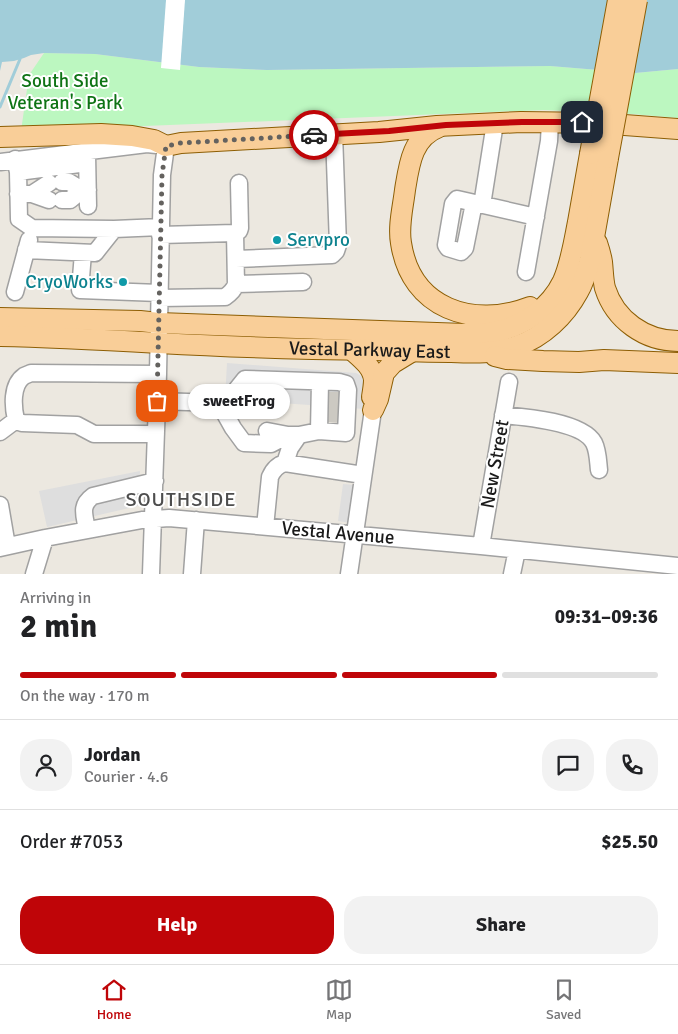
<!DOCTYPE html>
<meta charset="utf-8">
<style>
:root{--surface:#fff;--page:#f2f2f2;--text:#202124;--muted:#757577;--line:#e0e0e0;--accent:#bf0508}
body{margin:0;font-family:Signika,sans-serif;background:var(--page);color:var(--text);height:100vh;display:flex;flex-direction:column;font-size:19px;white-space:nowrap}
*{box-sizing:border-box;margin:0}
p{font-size:16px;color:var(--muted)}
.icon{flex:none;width:28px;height:28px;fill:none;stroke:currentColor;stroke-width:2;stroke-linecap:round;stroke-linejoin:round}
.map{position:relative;height:574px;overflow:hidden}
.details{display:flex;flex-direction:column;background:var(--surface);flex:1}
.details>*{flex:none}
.pin{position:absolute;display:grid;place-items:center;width:42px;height:42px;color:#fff;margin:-21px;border-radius:10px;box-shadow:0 2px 8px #0006}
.courier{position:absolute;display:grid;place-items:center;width:50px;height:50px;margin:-25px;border:4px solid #bf0508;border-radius:50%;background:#fff;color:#222;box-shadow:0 1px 6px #0007}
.bubble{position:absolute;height:35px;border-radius:18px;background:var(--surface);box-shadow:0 1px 4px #0004;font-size:16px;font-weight:700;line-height:35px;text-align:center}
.summary em{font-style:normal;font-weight:700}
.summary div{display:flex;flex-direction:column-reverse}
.summary{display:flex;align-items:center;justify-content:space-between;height:85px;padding:0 20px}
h1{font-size:32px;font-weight:700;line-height:38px}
.bar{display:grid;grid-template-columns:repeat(4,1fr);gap:8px 5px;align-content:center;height:60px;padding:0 20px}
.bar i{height:6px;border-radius:4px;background:var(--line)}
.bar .selected{background:var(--accent)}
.bar p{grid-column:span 4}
.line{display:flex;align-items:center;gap:12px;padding:0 20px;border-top:1px solid var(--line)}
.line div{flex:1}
.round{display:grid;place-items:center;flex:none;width:52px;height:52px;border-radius:20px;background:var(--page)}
.action{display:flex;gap:10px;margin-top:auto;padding:10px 20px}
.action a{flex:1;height:58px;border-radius:20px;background:var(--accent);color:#fff;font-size:20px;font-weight:700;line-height:58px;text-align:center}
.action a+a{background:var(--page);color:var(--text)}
.tab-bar{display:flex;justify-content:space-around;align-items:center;height:70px;border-top:1px solid var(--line);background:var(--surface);font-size:14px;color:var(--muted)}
.tab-bar a{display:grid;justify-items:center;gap:2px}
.tab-bar .selected{color:var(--accent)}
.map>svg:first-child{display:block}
.park{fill:#bcf7c0}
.parking{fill:#dedede}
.water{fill:#a1cdd9}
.pier{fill:#fff}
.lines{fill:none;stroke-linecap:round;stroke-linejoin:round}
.stream{stroke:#a1cdd9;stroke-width:3}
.minor-tunnel{stroke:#ccc9c2;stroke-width:16;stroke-dasharray:16 8;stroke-linecap:butt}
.minor-casing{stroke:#a1a1a1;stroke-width:19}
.major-casing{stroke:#8d5e04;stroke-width:22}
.minor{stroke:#fff;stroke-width:16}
.major{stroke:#f9ce98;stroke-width:20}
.major-bridge-casing{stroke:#8d5e04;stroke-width:22;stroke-linecap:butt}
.major-bridge{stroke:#f9ce98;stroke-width:20}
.done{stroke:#64625f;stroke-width:5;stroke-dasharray:0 9}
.route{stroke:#bf0508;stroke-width:6}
.culture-dot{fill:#0f9aa8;stroke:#fff;stroke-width:2}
.labels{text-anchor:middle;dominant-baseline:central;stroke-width:4;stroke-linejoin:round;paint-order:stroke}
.park-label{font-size:19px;fill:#0e7315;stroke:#fff}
.culture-label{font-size:19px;fill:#0d838f;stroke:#fff;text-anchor:start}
.street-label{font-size:19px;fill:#1a1a1a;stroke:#fff}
.neighbourhood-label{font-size:20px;letter-spacing:1px;fill:#4d4d4d;stroke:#fff}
</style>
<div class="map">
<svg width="678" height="574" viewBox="0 0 678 574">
<rect width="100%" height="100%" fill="#ece8e0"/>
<!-- park -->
<path class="park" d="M44 53 95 54 199 67 267 70 550 66 635 73 678 69V118L632 114 544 110 21 131 29 75Z"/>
<!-- parking -->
<path class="parking" d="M227 363 356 373 363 377 366 382 364 409 225 399Z
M140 471 138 506 47 527 39 491Z
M343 484 355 485 351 523 338 521Z"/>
<!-- water -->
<path class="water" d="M0 0H678V69L635 73 550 66 267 70 199 67 95 54 44 53 31 55 24 58 14 61 2 62 0 71Z"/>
<!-- pier -->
<path class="pier" d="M166 0H185L180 70 161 68Z"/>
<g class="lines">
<!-- stream -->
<path class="stream" d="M0 107 20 59V56"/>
<!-- minor-tunnel -->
<path class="minor-tunnel" d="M328 400H341
M327 414 340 415"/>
<!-- minor casing -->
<g class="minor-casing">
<path id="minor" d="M87 154 88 206
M15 159 18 172 19 219 32 228 114 229 161 227
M0 162 147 144 166 146 162 175 158 374 151 574
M18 172 87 163
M62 182H69L82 190H88
M18 194H32L49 200
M32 194 49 183
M62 200H70L82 190
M474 203 465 248 461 252 448 248 446 245 453 204 457 199 536 217
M482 205 495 123
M235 233 239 231 240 228 239 183
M26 250 95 253 114 229
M83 253 80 290 159 293
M236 259 332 255 336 251 338 245 334 134
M526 272 549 141 550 122
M236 284 303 282
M15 292 29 240
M159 298 225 297C231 293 234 290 236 284L235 233 160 235
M157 401 219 403 233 394 245 379 339 382 346 384 348 390 346 433 319 431
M219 403 233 428 244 443 271 444 288 435
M503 415C526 417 583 422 594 443 598 451 598 461 599 470
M267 431 288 435H299L319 431 320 382
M0 432 16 420
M156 434H94L77 425 22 423 16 420C13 407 11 385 24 376 26 375 29 374 31 373L158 374
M285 463 290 448 299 435
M0 505 7 546
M265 527 270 477C273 470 277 465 285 463L363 475
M87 530C85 516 79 506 93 496L155 481
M481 546 509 382
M0 548 45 538 142 520 169 518 481 546 678 566
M34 574 45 538
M192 574 196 520
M349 574 373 410
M512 574 517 550"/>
</g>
<!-- major casing -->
<g class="major-casing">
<g id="major">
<path d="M439 127C412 137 409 165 405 190 403 207 398 226 401 243 411 309 473 329 530 307"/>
<path d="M0 137 101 134 132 136 154 140 166 146 181 143 379 132 437 126 521 122 598 123 678 129"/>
<path d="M597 243C599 249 601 255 602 262 603 271 603 280 605 288 615 320 645 341 678 341"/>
<path d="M0 318 140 321 159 323 465 334C475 334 485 334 495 332 524 326 550 308 563 281 571 263 574 242 578 222 582 199 586 177 590 154"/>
<path id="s1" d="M0 336C53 337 106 340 159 343 230 347 303 349 374 350 400 351 425 352 450 352 474 353 494 354 517 346 543 337 565 316 578 292 584 282 587 271 590 260L608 158"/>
<path d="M352 350C361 358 373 367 374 380 374 385 373 391 372 397"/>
<path d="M495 356 507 359 543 361 579 362 604 360 678 363"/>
<path d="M373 410 378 399 384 373 393 363 411 352"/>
</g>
</g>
<!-- minor -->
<use href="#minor" class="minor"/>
<!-- major -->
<use href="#major" class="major"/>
<!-- major-bridge casing -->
<g class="major-bridge-casing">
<path id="major-bridge" d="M590 154 618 0
M608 158 637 0"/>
</g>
<!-- major-bridge -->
<use href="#major-bridge" class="major-bridge"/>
</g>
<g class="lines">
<!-- done -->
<path class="done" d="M157 401 162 175 166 146 181 143 314 135"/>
<!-- route -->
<path class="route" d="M314 135 389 131 446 125 522 122H582"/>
</g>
<!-- markers -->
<g class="culture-dot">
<circle cx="277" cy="240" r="5"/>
<circle cx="123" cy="282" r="5"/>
</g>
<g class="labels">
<!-- park labels -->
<g class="park-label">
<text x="65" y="81">South Side<tspan x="65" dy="22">Veteran's Park</tspan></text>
</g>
<!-- culture labels -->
<g class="culture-label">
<text x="287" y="240">Servpro</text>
<text x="113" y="282" text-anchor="end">CryoWorks</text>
</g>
<!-- street labels -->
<g class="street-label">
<text stroke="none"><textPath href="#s1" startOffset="370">Vestal Parkway East</textPath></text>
<text transform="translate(495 464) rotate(-80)">New Street</text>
<text transform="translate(338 533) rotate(5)">Vestal Avenue</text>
</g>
<!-- neighbourhood labels -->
<g class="neighbourhood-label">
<text x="181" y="499">SOUTHSIDE</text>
</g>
</g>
</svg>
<div class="pin" style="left:157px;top:401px;background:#ea580c"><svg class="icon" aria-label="bag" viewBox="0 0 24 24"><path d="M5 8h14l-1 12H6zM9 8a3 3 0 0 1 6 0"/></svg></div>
<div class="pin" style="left:582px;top:122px;background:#1f2937"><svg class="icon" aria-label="home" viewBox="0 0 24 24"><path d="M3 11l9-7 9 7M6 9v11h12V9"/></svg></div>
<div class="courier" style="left:314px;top:135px"><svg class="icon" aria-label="car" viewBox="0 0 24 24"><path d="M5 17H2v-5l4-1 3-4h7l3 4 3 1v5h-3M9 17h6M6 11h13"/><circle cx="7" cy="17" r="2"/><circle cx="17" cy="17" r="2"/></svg></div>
<div class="bubble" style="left:188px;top:384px;width:102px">sweetFrog</div>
</div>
<section class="details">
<div class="summary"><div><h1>2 min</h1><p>Arriving in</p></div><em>09:31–09:36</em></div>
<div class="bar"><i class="selected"></i><i class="selected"></i><i class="selected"></i><i></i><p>On the way · 170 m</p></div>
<div class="line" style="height:90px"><a class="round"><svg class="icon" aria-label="person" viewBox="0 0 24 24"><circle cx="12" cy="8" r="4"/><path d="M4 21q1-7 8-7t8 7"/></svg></a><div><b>Jordan</b><p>Courier · 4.6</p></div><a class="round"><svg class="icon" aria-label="chat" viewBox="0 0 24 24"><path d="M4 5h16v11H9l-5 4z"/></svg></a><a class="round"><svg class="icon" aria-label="phone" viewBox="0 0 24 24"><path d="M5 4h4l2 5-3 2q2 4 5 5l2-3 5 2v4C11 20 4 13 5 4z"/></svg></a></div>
<div class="line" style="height:65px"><div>Order #7053</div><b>$25.50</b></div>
<div class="action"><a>Help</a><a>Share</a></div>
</section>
<nav class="tab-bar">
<a class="selected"><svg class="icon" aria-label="home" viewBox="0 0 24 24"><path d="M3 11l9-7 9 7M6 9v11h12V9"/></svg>Home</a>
<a><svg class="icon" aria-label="map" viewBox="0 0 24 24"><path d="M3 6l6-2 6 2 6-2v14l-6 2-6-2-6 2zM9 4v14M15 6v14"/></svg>Map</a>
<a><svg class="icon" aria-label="saved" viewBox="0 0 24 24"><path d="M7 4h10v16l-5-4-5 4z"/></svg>Saved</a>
</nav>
